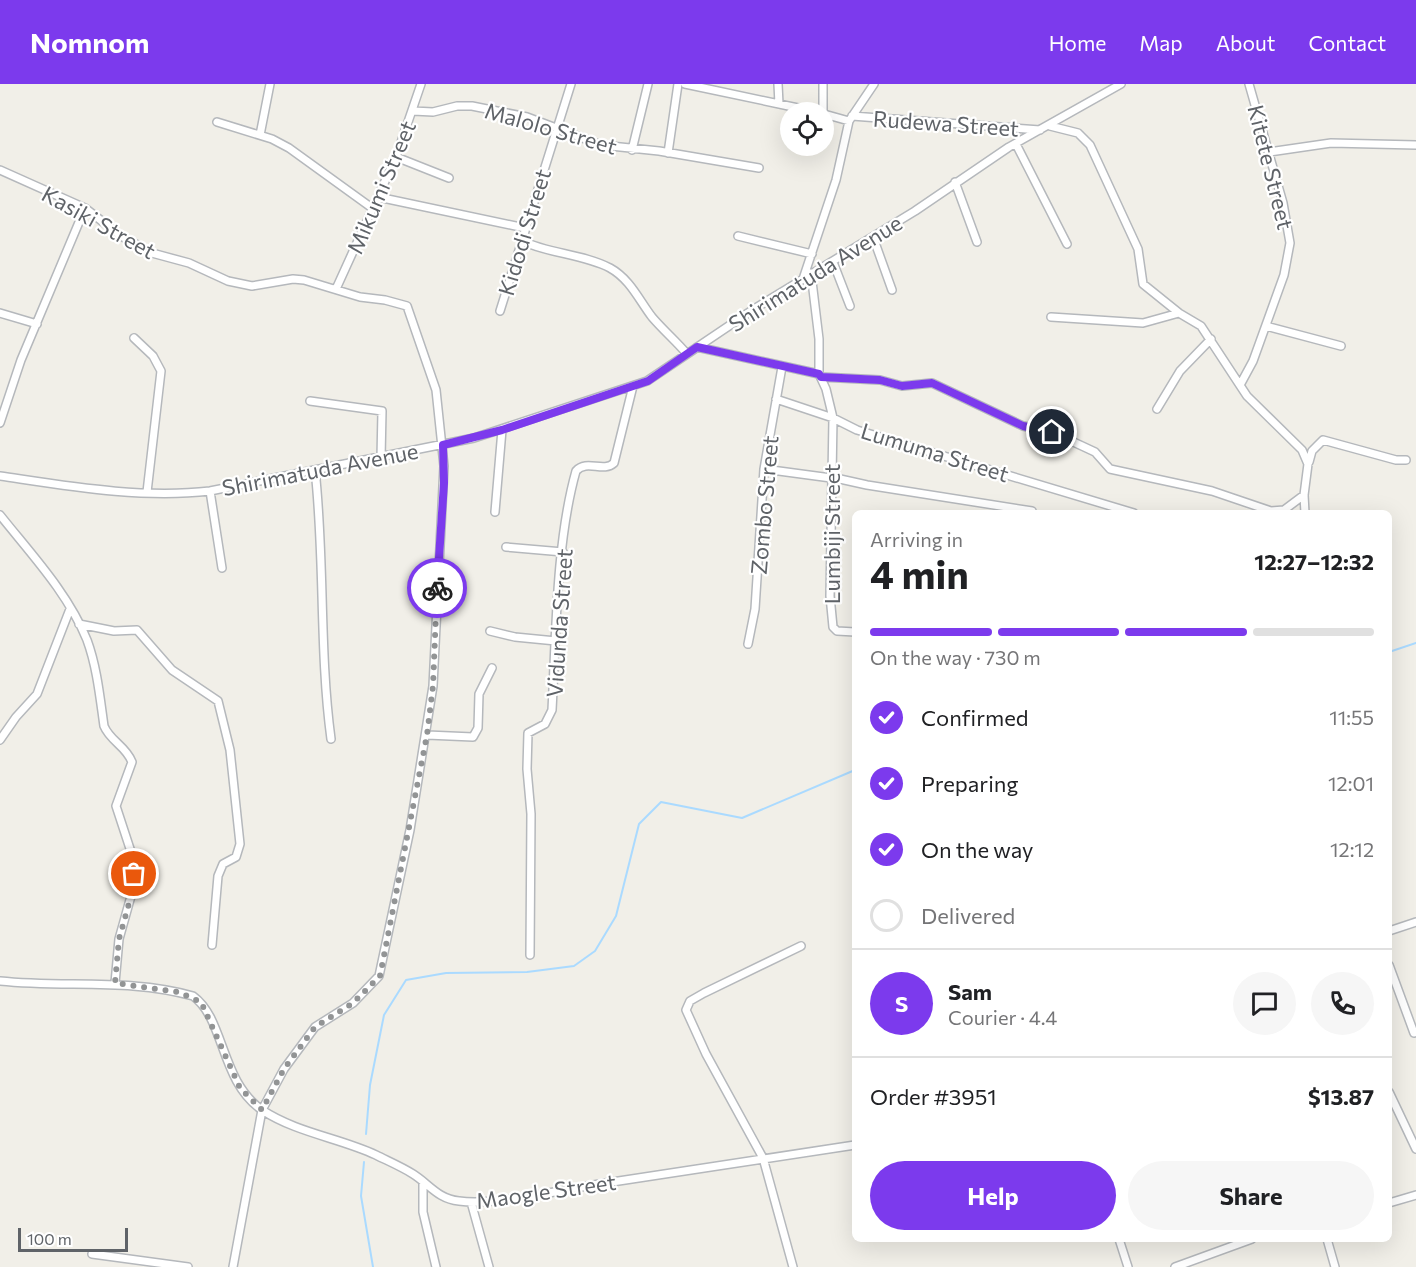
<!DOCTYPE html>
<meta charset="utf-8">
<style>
:root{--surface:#fff;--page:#f6f6f6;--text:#202124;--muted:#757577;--line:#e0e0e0;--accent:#7c3aed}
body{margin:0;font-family:Commissioner,sans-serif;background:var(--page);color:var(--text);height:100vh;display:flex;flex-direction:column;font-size:22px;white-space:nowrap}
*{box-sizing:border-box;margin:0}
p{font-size:20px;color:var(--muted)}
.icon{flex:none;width:33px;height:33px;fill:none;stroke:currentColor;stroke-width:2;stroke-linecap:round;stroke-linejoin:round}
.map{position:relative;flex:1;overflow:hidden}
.panel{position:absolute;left:852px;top:426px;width:540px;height:732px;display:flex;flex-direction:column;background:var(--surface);border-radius:9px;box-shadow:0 6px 24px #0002}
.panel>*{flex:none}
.fabs{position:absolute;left:780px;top:18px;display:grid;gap:12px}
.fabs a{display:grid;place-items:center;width:54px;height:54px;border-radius:50%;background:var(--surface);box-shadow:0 6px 24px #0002;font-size:30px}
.scale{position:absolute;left:18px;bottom:15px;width:110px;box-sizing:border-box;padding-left:6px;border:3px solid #5f6368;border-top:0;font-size:16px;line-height:21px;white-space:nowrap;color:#5f6368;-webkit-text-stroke:4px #fff;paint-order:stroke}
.pin{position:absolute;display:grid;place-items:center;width:51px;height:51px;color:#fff;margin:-26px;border:3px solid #fff;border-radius:50%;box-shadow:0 2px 6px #0007}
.courier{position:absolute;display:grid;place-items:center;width:60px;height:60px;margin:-30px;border:4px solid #7c3aed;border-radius:50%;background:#fff;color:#222;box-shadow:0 2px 8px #0007}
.headline em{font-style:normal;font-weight:700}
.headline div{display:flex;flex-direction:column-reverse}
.headline{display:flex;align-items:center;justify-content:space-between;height:102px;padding:0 18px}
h1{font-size:39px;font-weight:700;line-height:45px}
.bar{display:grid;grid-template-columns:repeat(4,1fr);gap:9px 6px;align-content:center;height:72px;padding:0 18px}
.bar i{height:8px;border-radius:4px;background:var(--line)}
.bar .current{background:var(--accent)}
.bar p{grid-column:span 4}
.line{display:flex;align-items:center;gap:15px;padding:0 18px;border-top:2px solid var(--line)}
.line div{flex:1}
.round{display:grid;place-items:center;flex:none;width:63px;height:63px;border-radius:32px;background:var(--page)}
ol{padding:0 18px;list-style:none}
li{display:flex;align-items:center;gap:18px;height:66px}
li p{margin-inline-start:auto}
li .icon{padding:6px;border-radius:50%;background:var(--accent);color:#fff;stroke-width:4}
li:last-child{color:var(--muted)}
li i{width:33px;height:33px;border:3px solid var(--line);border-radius:50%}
.button{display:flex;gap:12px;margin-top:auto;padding:12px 18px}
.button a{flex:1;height:69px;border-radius:36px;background:var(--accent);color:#fff;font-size:24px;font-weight:700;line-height:69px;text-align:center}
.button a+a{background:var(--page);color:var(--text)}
header{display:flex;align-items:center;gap:36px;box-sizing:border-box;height:84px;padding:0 30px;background:var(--accent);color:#fff}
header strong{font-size:28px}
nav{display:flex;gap:33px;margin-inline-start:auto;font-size:21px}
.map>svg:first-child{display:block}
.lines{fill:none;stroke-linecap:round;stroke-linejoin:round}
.stream{stroke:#aadaff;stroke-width:2}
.minor-casing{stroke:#b5b8bc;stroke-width:10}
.minor{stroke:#fff;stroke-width:7}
.done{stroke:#929495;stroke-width:6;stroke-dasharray:0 10.8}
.route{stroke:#7c3aed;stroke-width:8}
.labels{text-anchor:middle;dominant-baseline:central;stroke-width:4.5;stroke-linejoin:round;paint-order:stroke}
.street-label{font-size:22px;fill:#5f6368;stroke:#fff}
</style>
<header>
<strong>Nomnom</strong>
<nav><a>Home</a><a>Map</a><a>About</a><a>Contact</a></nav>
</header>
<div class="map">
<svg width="1416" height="1183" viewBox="0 0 1416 1183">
<rect width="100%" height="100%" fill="#f1efe8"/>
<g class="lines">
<!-- stream -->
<path class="stream" d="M1389 568 1416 559
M366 1050 370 1001 384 931 406 896 446 889 527 888 574 882 595 867 616 832 639 740 661 718 742 734 855 686
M364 1078 361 1112 373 1183"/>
<!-- minor casing -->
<g class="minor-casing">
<path id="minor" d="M685 0 817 28
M778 0 779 20
M823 0V28
M413 27 433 28 457 22H472L527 33 601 61 659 67 759 84
M824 30 849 37
M852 32 1040 46
M217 38 272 55 289 64 372 124
M1050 42 1078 49 1090 61 1138 165 1143 200 1179 229 1201 242 1247 312 1302 366 1308 380 1304 411 1305 429
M260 51 270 0
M1016 60 1067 160
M632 66 648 0
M1269 68 1331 59 1416 61
M668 69 678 0
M396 73 449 94
M0 86 85 124 121 152 152 169 189 179 228 197 252 202 293 195 304 196 360 213 385 216 407 222 436 306 444 382 433 602 410 746 379 892 353 919 315 943 284 985 262 1026 233 1183
M955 98 977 158
M378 113 525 144
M738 152 812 170
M873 153 892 206
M522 157C550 170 583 170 610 184 630 195 639 216 652 233 663 246 676 257 687 270
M833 178 850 222
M811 189 819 255V290
M803 195 836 96 849 37 874 0
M336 205 396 73 421 0
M500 227 571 0
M0 229 37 240
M1051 233 1143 239 1179 229
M1266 242 1341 262
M134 254 153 272 161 287 147 408
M697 263 819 290 826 305 833 334 857 346 1134 429
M821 293 880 296 902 302 932 299 1023 342 1052 348 1095 368 1110 385 1212 407 1271 427 1284 426 1304 411
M1240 301 1253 277 1284 191 1290 159 1283 119 1249 0
M776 315 833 334 830 512 833 543 837 547 855 548
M310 317 382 327 381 374
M1157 325 1180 287 1211 255
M0 339 21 276 85 124
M1309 378 1312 367 1323 356 1396 376H1406
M764 385 831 394
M315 386C325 475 319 566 331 655
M831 388 840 395 867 401 1032 427
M0 392C68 402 141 415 210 407L474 354 647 297 754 225 915 127 1009 63 1121 0
M210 407 222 484
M495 428 502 346
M0 431C31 470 68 509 87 556 97 583 100 614 104 642 110 657 126 662 132 678L116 722 135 780 133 805 119 855 115 899
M506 463 563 468
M79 540 114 547 137 546 172 586 218 617 230 666 240 760 236 773 223 780 218 792 212 861
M490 547 515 553 556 557
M748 560 755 525 764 385 782 283
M427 651 473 653 478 644 479 610 492 584
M0 656 16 633 37 610 70 525
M1389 847 1416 838
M530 871 531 730 527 685 528 649 545 640 552 626C556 551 556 458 576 387 587 375 603 389 614 379L633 302
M1389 881 1414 949
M0 897C65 904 129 894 193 912 225 935 220 997 262 1026 297 1049 340 1054 376 1071 388 1077 402 1083 413 1090 429 1100 438 1115 459 1117 495 1122 561 1106 599 1100 684 1087 770 1074 855 1061
M1389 1008 1416 1065
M423 1098V1128L436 1183
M471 1118 489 1183
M1389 1119 1416 1111
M1119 1155 1128 1183
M1327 1155 1335 1183
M92 1170 188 1183
M793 1183 763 1074 706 970 686 926 690 917 704 909 801 862
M1175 1183 1252 1155"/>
</g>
<!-- minor -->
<use href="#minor" class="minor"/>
</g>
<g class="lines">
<!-- done -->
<path class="done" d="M134 790 130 816 119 855 115 899 178 908 201 918 240 1004 262 1026 284 985 315 943 353 919 380 892 427 651 433 602 437 504"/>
<!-- route -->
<path class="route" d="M437 504 444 399 443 361 502 346 648 297 697 263 819 290 821 293 880 296 902 302 932 299 1023 342 1052 348"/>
</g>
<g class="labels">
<!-- street labels -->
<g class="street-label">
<text transform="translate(946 39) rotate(4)">Rudewa Street</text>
<text transform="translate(551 44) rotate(16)">Malolo Street</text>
<text transform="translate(1271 83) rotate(76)">Kitete Street</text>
<text transform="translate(381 103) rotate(-67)">Mikumi Street</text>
<text transform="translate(99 138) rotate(29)">Kasiki Street</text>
<text transform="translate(524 148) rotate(-73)">Kidodi Street</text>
<text transform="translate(815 189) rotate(-32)">Shirimatuda Avenue</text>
<text transform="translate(935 368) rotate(17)">Lumuma Street</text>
<text transform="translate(320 385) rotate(-11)">Shirimatuda Avenue</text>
<text transform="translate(764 421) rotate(-85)">Zombo Street</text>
<text transform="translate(831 450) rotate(-90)">Lumbiji Street</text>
<text transform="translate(559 539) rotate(-86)">Vidunda Street</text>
<text transform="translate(546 1107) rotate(-8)">Maogle Street</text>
</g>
</g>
</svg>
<div class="fabs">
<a><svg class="icon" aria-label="locate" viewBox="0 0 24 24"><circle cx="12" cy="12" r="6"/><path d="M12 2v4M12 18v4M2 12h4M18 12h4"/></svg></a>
</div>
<div class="scale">100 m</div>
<div class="pin" style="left:134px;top:790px;background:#ea580c"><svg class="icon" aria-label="bag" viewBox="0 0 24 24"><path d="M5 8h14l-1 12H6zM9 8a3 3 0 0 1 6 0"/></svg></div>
<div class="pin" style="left:1052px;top:348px;background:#1f2937"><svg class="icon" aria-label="home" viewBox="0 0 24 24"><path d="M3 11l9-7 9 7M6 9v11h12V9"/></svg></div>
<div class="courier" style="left:437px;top:504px"><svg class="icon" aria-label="bike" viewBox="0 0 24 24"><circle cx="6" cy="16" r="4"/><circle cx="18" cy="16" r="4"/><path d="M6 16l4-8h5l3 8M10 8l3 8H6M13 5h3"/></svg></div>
<section class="panel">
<div class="headline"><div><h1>4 min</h1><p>Arriving in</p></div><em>12:27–12:32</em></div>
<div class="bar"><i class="current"></i><i class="current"></i><i class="current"></i><i></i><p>On the way · 730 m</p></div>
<ol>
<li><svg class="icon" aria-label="check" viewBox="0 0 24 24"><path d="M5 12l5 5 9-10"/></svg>Confirmed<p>11:55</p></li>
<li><svg class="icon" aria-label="check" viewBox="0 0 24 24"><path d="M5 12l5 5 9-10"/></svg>Preparing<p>12:01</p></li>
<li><svg class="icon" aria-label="check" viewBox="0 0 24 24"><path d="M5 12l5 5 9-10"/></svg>On the way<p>12:12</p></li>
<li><i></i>Delivered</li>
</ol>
<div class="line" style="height:108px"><b class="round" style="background:var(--accent);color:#fff">S</b><div><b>Sam</b><p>Courier · 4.4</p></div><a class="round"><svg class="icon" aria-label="chat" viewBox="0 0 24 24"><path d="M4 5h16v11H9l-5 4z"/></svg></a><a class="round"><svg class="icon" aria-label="phone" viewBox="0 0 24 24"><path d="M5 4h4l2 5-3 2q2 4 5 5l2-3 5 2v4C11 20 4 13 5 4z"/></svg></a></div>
<div class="line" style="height:78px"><div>Order #3951</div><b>$13.87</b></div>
<div class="button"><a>Help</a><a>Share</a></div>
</section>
</div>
